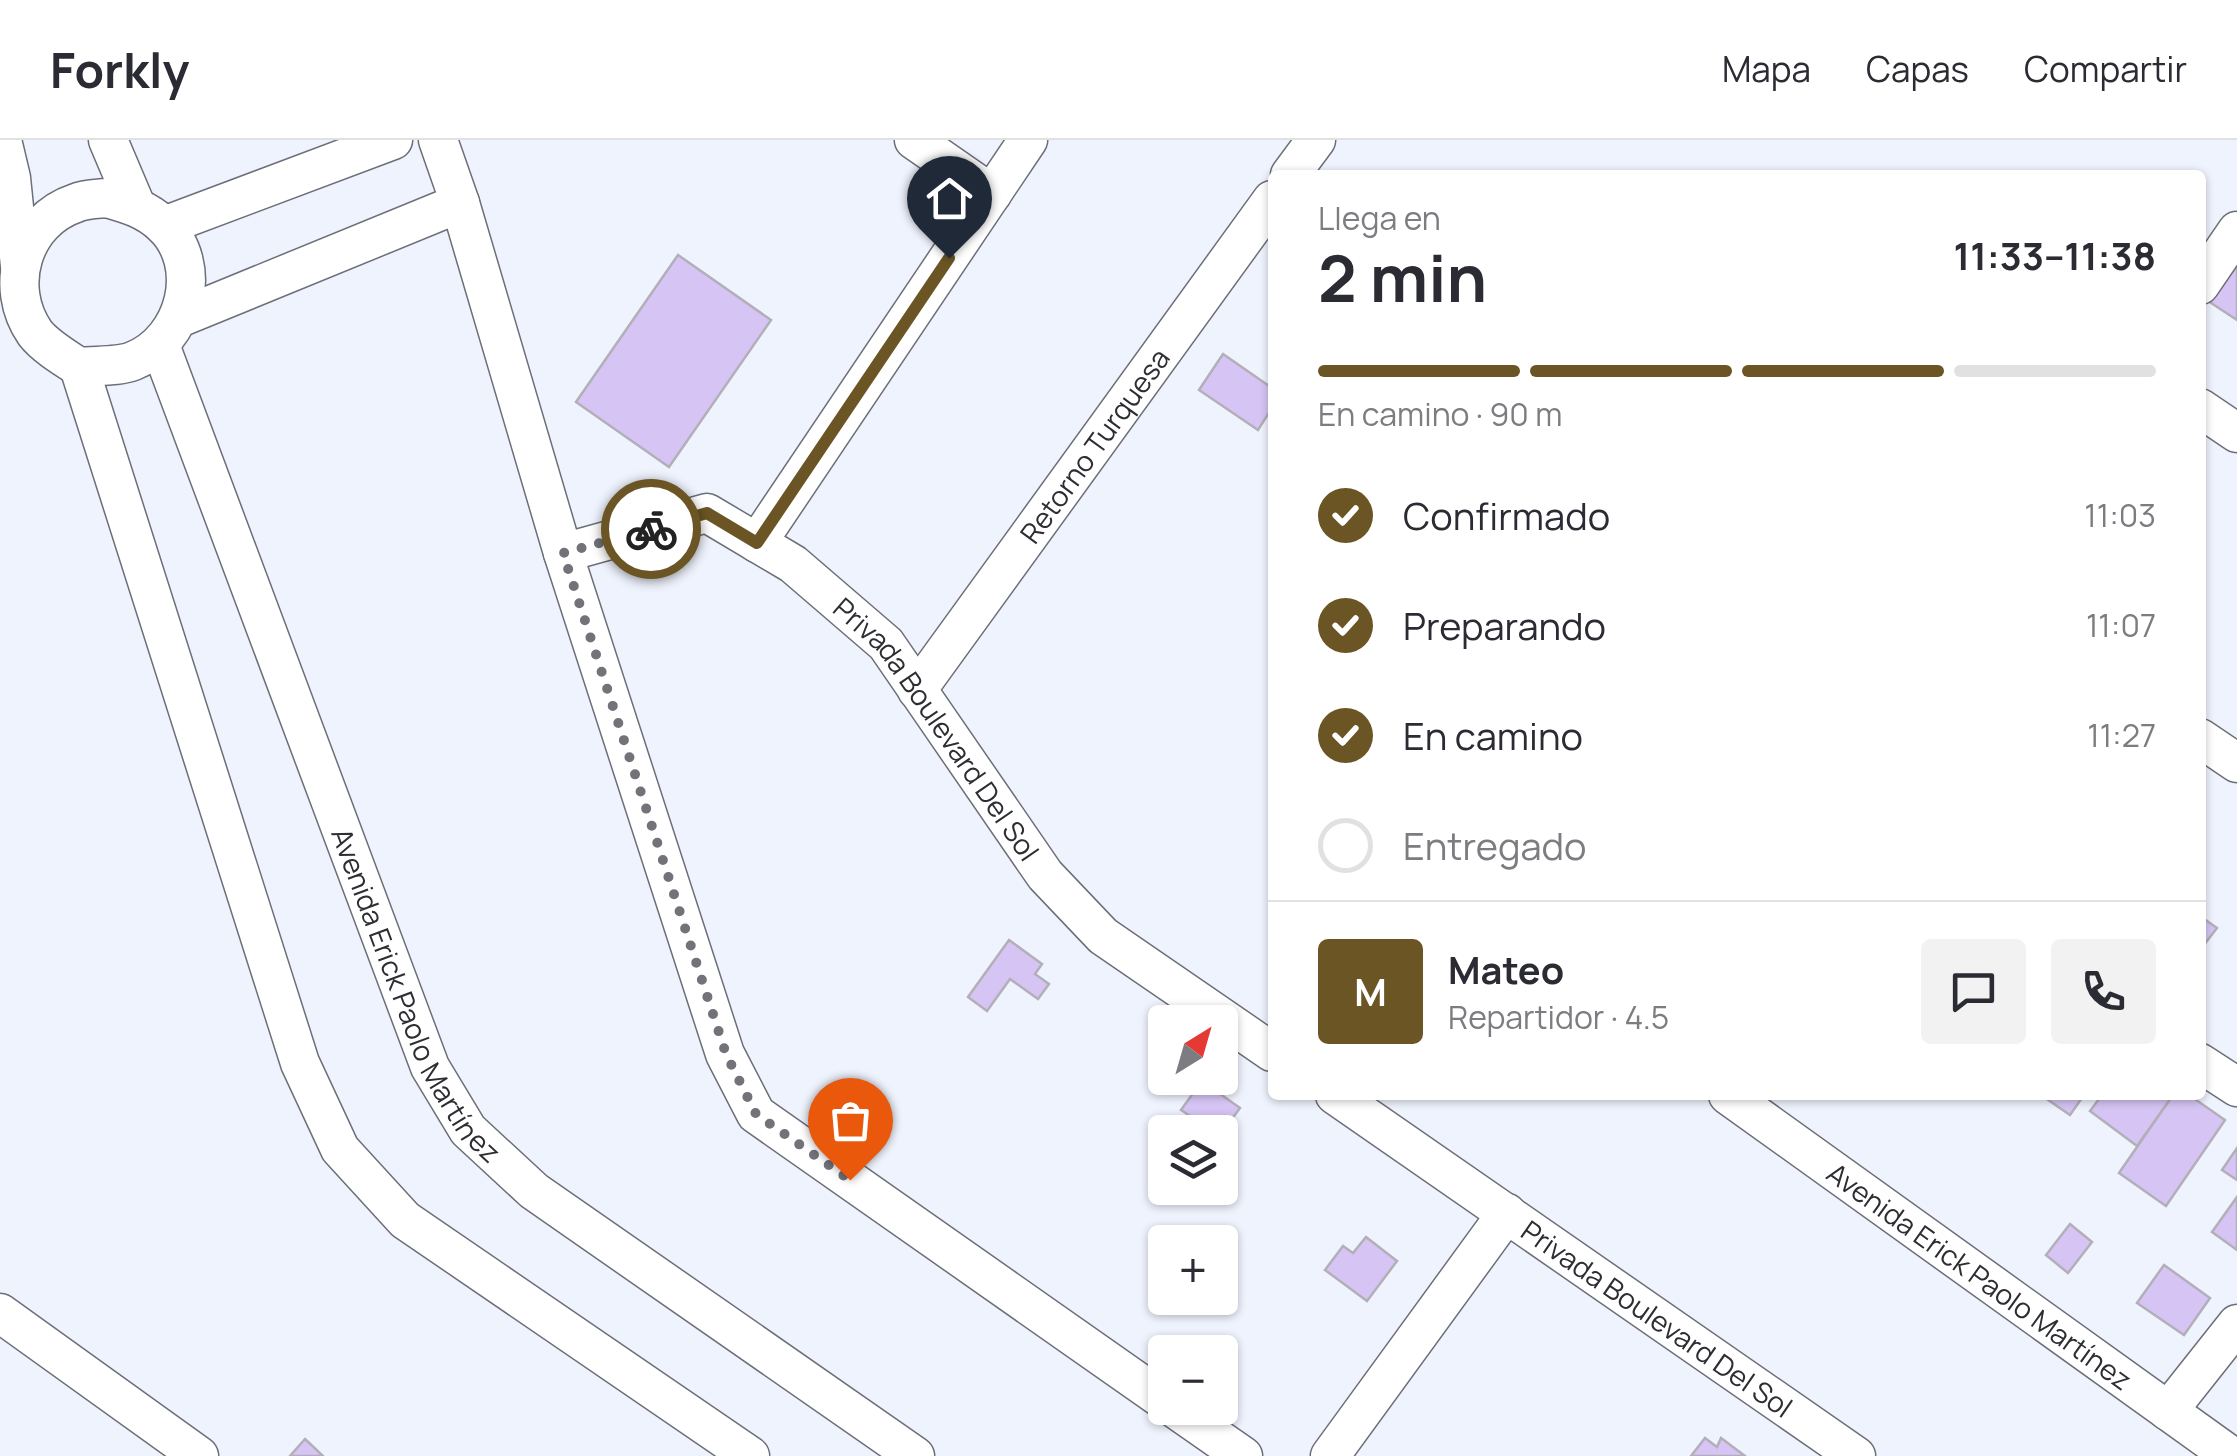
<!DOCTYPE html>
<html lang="es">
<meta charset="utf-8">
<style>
:root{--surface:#fff;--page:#f2f2f3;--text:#2b2b33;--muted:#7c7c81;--line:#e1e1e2;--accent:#6b5524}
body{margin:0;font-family:Manrope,sans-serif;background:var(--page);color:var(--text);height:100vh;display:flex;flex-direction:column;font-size:38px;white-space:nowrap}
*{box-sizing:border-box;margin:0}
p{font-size:32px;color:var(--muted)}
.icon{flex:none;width:55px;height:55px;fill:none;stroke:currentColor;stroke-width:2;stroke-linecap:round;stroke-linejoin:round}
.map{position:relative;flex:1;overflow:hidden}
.panel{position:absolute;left:1268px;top:30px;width:938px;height:930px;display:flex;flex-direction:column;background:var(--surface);border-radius:10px;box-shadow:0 2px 8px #0004}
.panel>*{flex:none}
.needle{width:65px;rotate:37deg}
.fabs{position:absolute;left:1148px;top:865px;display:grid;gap:20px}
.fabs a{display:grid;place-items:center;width:90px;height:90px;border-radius:10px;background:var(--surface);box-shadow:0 2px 8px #0004;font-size:50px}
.pin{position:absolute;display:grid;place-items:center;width:85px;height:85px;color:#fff;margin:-102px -42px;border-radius:50% 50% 50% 0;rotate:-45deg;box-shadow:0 0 10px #0007}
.pin .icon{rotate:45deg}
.courier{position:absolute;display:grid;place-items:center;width:100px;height:100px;margin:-50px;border:8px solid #6b5524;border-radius:50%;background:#fff;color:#222;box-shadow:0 2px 12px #0007}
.head em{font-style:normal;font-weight:700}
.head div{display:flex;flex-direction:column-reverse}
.head{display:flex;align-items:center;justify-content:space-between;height:170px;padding:0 50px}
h1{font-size:65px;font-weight:700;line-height:75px}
.bar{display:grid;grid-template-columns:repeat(4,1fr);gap:15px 10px;align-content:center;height:120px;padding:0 50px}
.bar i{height:12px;border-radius:8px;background:var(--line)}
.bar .active{background:var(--accent)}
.bar p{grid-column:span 4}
.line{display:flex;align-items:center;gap:25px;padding:0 50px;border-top:2px solid var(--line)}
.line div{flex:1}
.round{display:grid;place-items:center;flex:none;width:105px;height:105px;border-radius:10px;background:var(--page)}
ol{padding:0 50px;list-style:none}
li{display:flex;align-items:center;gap:30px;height:110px}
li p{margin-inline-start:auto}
li .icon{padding:10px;border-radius:50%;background:var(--accent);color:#fff;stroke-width:4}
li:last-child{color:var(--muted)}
li i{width:55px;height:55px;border:5px solid var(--line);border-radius:50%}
header{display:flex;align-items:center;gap:60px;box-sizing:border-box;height:140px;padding:0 50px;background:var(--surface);border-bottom:2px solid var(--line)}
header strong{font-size:48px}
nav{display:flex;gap:55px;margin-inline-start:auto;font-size:35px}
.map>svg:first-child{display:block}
.building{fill:#d6c5f4;stroke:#b3afb9;stroke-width:2.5}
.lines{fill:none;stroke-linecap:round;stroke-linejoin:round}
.minor-casing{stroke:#6c6f78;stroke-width:41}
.minor{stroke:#fff;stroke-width:38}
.done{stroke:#717379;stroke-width:10;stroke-dasharray:0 18}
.route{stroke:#6b5524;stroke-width:12}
.labels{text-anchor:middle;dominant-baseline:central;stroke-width:10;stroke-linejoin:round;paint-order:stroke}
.street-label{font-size:28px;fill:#2d2e32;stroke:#fff}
</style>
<header>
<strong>Forkly</strong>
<nav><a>Mapa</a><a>Capas</a><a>Compartir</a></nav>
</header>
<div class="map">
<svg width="2237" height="1316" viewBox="0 0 2237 1316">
<rect width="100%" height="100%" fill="#eff3fd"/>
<!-- building -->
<path class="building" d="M678 115 771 180 669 327 576 262Z
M2237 117V180L2208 161Z
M1223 214 1272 248V268L1258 290 1199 250Z
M2200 776 2217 788 2200 810Z
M1009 800 1042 824 1035 834 1049 844 1038 859 1010 839 987 871 968 857Z
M1202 941 1240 968 1220 995V992H1183L1193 978 1181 970Z
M2041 955H2084L2070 975Z
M2102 955H2173L2137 1006 2090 971Z
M2173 955H2189L2225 980 2166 1066 2119 1033Z
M2237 1008V1040L2222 1030Z
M2237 1057V1110L2212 1092Z
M2070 1084 2092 1102 2068 1133 2046 1115Z
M1366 1097 1397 1121 1367 1161 1325 1130 1343 1106 1353 1113Z
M2164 1125 2210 1158 2184 1195 2137 1163Z
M1705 1298 1717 1307 1721 1298 1745 1316H1691Z
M305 1299 323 1316H290Z"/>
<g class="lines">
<!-- minor casing -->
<g class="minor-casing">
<g id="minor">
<path d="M2 0 11 38 20 126"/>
<path d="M108 0 136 66"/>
<path d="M438 0 460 63 563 413 725 914 756 974 1165 1261"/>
<path d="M914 0 992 54"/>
<path d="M1290 35 1316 0"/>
<path d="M107 58C128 64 146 69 163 85 205 125 186 200 133 221 118 227 95 225 79 227 65 218 45 206 35 193 3 147 22 81 76 63 85 59 97 59 107 58Z"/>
<path d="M164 86 393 0"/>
<path d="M2200 145 2237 91"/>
<path d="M179 178 460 63"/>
<path id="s1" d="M160 205 430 927 468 990 534 1051 915 1316"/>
<path d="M79 227 300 923 340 1009 405 1080 750 1316"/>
<path d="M2200 268 2237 293"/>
<path d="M757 403 1028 0"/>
<path id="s2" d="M563 413 707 373 793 424 886 504 1045 735 1103 796 1272 912"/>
<path id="s3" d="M917 550 1272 60"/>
<path d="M2200 598 2237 623"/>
<path d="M2200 923 2237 947"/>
<path id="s4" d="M1335 955 1856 1316"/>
<path id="s5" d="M1728 955 2231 1316"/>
<path d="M0 1173 199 1316"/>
<path d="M1174 1268 1243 1316"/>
<path d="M2168 1271 2237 1184"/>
<path d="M1330 1316 1507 1073"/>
</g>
</g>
<!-- minor -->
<use href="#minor" class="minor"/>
</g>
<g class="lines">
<!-- done -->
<path class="done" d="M651 389 563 413 726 914 756 974 850 1040"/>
<!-- route -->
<path class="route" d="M651 389 707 373 757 403 949 118"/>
</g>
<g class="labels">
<!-- street labels -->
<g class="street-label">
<text stroke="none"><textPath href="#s3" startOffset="302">Retorno Turquesa</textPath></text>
<text stroke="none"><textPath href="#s2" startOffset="470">Privada Boulevard Del Sol</textPath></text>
<text stroke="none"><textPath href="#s1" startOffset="700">Avenida Erick Paolo Martínez</textPath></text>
<text stroke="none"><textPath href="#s5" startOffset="310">Avenida Erick Paolo Martínez</textPath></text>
<text stroke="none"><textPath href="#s4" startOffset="392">Privada Boulevard Del Sol</textPath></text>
</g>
</g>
</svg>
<div class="fabs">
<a><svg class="needle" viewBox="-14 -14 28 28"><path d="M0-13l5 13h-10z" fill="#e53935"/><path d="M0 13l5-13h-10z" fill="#7c7c81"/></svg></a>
<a><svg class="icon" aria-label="layers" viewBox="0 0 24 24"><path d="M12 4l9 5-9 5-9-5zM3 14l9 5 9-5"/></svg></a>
<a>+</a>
<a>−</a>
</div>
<div class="pin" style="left:850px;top:1040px;background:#ea580c"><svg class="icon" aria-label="bag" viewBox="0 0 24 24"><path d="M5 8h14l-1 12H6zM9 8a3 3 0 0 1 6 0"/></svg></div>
<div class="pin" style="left:949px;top:118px;background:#1f2937"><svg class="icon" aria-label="home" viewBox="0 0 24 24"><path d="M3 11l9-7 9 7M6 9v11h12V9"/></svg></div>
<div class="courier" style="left:651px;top:389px"><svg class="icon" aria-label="bike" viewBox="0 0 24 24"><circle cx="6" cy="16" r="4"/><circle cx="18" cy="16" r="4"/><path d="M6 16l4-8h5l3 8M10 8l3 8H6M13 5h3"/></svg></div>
<section class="panel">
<div class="head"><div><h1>2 min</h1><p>Llega en</p></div><em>11:33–11:38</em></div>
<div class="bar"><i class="active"></i><i class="active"></i><i class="active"></i><i></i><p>En camino · 90 m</p></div>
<ol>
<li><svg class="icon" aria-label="check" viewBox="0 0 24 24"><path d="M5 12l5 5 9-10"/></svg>Confirmado<p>11:03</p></li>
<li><svg class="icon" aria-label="check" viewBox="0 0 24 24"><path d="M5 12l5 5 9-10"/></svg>Preparando<p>11:07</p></li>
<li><svg class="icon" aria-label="check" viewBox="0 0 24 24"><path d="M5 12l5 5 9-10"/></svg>En camino<p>11:27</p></li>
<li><i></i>Entregado</li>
</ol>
<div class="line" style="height:180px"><b class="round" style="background:var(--accent);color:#fff">M</b><div><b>Mateo</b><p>Repartidor · 4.5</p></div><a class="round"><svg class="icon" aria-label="chat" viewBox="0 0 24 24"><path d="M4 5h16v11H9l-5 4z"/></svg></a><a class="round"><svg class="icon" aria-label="phone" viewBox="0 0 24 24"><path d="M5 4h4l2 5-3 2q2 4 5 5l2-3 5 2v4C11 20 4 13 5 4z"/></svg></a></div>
</section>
</div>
